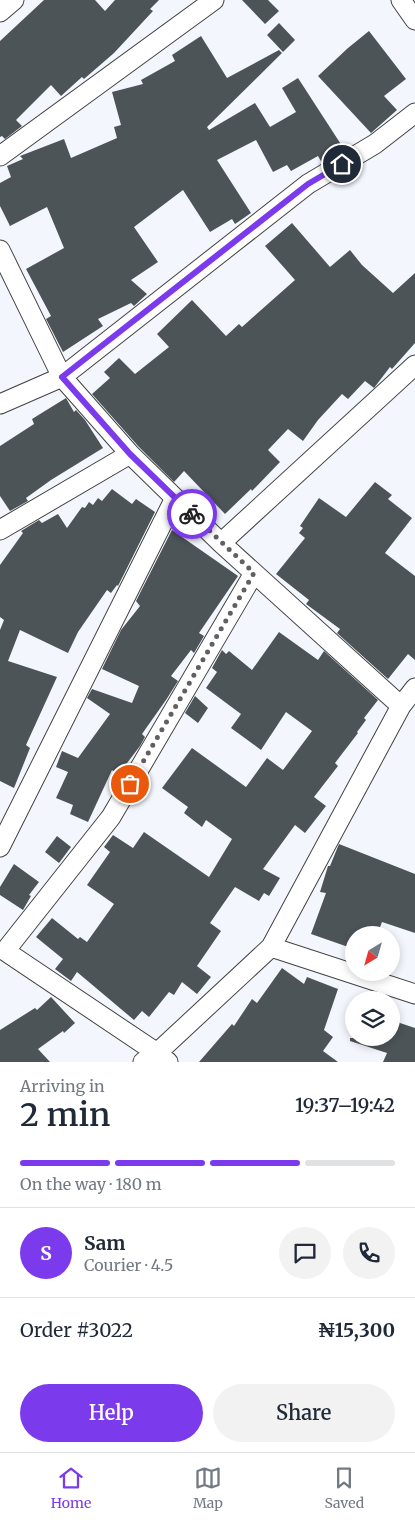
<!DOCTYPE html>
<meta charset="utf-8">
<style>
:root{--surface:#fff;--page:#f2f2f3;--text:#1f2937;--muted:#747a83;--line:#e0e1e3;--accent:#7c3aed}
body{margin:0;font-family:Merriweather,serif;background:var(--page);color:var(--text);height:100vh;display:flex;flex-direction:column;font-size:19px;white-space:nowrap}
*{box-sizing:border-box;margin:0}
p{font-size:16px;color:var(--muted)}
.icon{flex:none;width:28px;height:28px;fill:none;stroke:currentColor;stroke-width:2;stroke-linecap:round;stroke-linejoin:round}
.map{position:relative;height:1062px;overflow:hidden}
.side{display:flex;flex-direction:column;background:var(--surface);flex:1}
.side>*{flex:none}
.needle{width:32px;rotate:217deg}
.fabs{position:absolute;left:345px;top:926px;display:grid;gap:10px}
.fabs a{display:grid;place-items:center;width:55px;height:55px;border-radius:50%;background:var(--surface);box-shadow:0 2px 8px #0003;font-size:25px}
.pin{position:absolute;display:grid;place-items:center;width:42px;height:42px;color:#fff;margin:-21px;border:2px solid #fff;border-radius:50%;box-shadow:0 1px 5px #0007}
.courier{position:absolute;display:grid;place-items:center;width:50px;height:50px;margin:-25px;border:4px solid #7c3aed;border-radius:50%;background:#fff;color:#222;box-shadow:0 1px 6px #0007}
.summary em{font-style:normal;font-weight:600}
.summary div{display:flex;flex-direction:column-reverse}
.summary{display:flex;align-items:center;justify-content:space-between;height:85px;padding:0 20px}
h1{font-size:32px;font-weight:600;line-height:38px}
.bar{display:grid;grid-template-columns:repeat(4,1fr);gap:8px 5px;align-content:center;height:60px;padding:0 20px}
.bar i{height:6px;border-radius:4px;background:var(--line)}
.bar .on{background:var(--accent)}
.bar p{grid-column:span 4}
.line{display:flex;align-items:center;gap:12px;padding:0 20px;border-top:1px solid var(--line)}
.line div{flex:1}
.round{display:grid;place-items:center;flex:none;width:52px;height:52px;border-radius:26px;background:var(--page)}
.action{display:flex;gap:10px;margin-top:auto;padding:10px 20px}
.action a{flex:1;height:58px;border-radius:30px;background:var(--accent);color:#fff;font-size:20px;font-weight:600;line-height:58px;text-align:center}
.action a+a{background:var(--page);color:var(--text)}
.tabs{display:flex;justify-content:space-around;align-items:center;height:70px;border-top:1px solid var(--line);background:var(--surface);font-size:14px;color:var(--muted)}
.tabs a{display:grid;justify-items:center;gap:2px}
.tabs .on{color:var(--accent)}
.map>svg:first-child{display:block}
.building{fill:#4d5458}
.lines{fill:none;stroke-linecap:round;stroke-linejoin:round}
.minor-casing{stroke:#434343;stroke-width:21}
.minor{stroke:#fff;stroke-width:19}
.done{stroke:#606063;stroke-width:5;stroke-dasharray:0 9}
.route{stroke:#7c3aed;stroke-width:6}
</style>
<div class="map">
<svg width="415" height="1062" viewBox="0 0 415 1062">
<rect width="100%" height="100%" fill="#f4f6fe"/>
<!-- building -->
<path class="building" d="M44 0H95L105 11 115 0H159L150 9 153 11 114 53 84 79 82 77 61 96 51 85 16 120 22 126 5 139 2 136 0 137V41Z
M242 0H268L279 11 265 24Z
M279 23 295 40 283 52 267 35Z
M369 31 406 79 384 96 397 110 371 133 318 76 348 48Z
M201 36 227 78 279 50 282 53 207 127 209 130 255 103 270 127 296 112 282 88 298 78 344 149 322 163 318 156 291 171 287 165 273 172 256 140 217 160 251 213 235 224 232 219 210 232 183 190 134 227 158 262 131 280 147 294 134 306 131 303 98 319 103 326 63 352 46 319 51 316 26 269 64 248 47 207 10 226 0 206V183L11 177 7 166 23 159 20 156 64 139 71 158 117 138 114 127 121 125 112 92 143 84 141 80 175 61 172 55Z
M292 223 330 267 350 250 362 265 393 293 415 273V343L392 369 390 367 374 388 365 381 348 399 342 394 318 420 303 441 288 429 268 450 280 462 252 491 251 489 225 514 184 471 174 482 138 446 92 394 110 378 104 372 119 358 135 374 169 347 157 334 192 300 226 336 239 324 242 327 295 280 265 246Z
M66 398 74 412 76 410 85 420 103 448 51 480 26 498 28 501 10 511 0 496V446L34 424 32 419Z
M375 482 392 495 388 499 412 518 385 553 415 576V660L408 654 388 679 337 633 340 629 306 604 309 600 276 574 305 538 299 533 303 528 300 526 319 498 346 517Z
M112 489 132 504 136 499 155 512 118 586 117 585 111 593 107 590 78 632 68 653 20 630 8 661 57 677 26 745 30 748 14 788 0 781V630L4 620 0 617V565L23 533 21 531 39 520 42 523 58 514 67 528 82 507 85 508 89 502 93 505 98 498 102 501Z
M172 530 238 576 199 633 204 636 194 653 191 650 171 676 178 681 166 700 142 734 145 737 140 746 118 775 112 770 88 822 70 814 73 805 56 798 68 772 56 767 62 751 78 758 110 714 87 698 92 689 132 703 139 686 102 669 121 630 140 606 136 601Z
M279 632 318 660 324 651 378 700 364 718 366 720 357 732 358 733 335 763 338 766 314 797 326 806 305 833 295 825 263 869 280 878 269 896 264 893 259 901 235 887 210 923 221 931 197 966 211 977 197 994 182 982 174 995 169 992 149 1017 142 1011 134 1020 77 972 71 981 55 969 63 959 36 937 52 918 78 939 80 937 87 942 114 904 87 885 110 852 104 847 113 835 133 848 144 832 209 877 232 839 206 820 202 827 184 813 188 807 162 788 192 748 246 787 267 758 283 770 312 731 286 712 261 750 231 728 241 714 206 688 217 672 212 668 222 650 226 654 229 651 252 670Z
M195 696 208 708 198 723 185 713Z
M57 836 71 847 59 863 45 852Z
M339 844 415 874V933L382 922 377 935H354V949L311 934 326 893 320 892 328 866H330Z
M14 864 39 882 29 895 31 896 23 910 0 895V887Z
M282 968 304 984 307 977 338 989 324 1030 333 1037 323 1051 338 1062H199L232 1024 234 1026 252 999 257 1003Z
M51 997 75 1023 64 1033 63 1031 38 1049 50 1062H0V1030L35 1008 37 1010Z
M391 1020 415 1028V1062H383L387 1053 350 1041V1038H391Z"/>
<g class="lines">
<!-- minor casing -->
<g class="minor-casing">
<path id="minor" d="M401 0 415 20
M0 12 14 0
M0 156 214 0
M0 250 62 377 130 454 175 498 221 543 401 706
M0 404 62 377 308 184 375 144 415 113
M0 530 130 454
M221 543 415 365
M0 847 175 498
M271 947 415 994
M143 1062 157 1053 271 947 401 706 415 688
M168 1062 157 1053 5 951 111 817 254 573"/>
</g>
<!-- minor -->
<use href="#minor" class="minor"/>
</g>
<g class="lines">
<!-- done -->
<path class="done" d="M130 784 254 573 192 514"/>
<!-- route -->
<path class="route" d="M192 514 130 454 62 377 308 184 342 164"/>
</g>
</svg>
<div class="fabs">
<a><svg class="needle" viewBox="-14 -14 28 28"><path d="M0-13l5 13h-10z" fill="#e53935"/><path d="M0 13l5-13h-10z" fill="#747a83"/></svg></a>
<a><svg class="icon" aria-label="layers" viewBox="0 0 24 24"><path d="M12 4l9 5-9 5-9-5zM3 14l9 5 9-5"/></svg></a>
</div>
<div class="pin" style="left:130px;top:784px;background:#ea580c"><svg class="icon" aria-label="bag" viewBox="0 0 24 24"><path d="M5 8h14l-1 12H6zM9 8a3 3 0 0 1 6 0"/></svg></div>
<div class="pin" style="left:342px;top:164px;background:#1f2937"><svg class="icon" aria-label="home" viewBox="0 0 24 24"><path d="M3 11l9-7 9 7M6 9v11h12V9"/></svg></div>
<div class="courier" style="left:192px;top:514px"><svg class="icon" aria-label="bike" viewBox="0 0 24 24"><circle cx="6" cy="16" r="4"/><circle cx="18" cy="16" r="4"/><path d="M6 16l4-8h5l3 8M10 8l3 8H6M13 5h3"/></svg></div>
</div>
<section class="side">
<div class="summary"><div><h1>2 min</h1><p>Arriving in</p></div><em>19:37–19:42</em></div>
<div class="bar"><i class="on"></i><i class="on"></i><i class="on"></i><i></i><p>On the way · 180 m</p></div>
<div class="line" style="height:90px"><b class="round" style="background:var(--accent);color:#fff">S</b><div><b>Sam</b><p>Courier · 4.5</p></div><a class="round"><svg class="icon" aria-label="chat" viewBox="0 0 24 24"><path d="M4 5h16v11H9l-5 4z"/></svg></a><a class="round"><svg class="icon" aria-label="phone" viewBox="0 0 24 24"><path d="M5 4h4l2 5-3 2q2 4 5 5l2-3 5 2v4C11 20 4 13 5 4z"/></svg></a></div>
<div class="line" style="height:65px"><div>Order #3022</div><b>₦15,300</b></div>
<div class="action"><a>Help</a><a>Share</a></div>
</section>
<nav class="tabs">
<a class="on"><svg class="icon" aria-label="home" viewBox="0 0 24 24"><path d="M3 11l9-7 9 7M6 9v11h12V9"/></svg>Home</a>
<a><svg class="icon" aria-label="map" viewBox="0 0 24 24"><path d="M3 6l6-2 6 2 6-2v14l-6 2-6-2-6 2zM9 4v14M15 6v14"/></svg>Map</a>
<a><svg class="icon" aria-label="saved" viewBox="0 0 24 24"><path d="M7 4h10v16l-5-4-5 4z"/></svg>Saved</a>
</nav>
